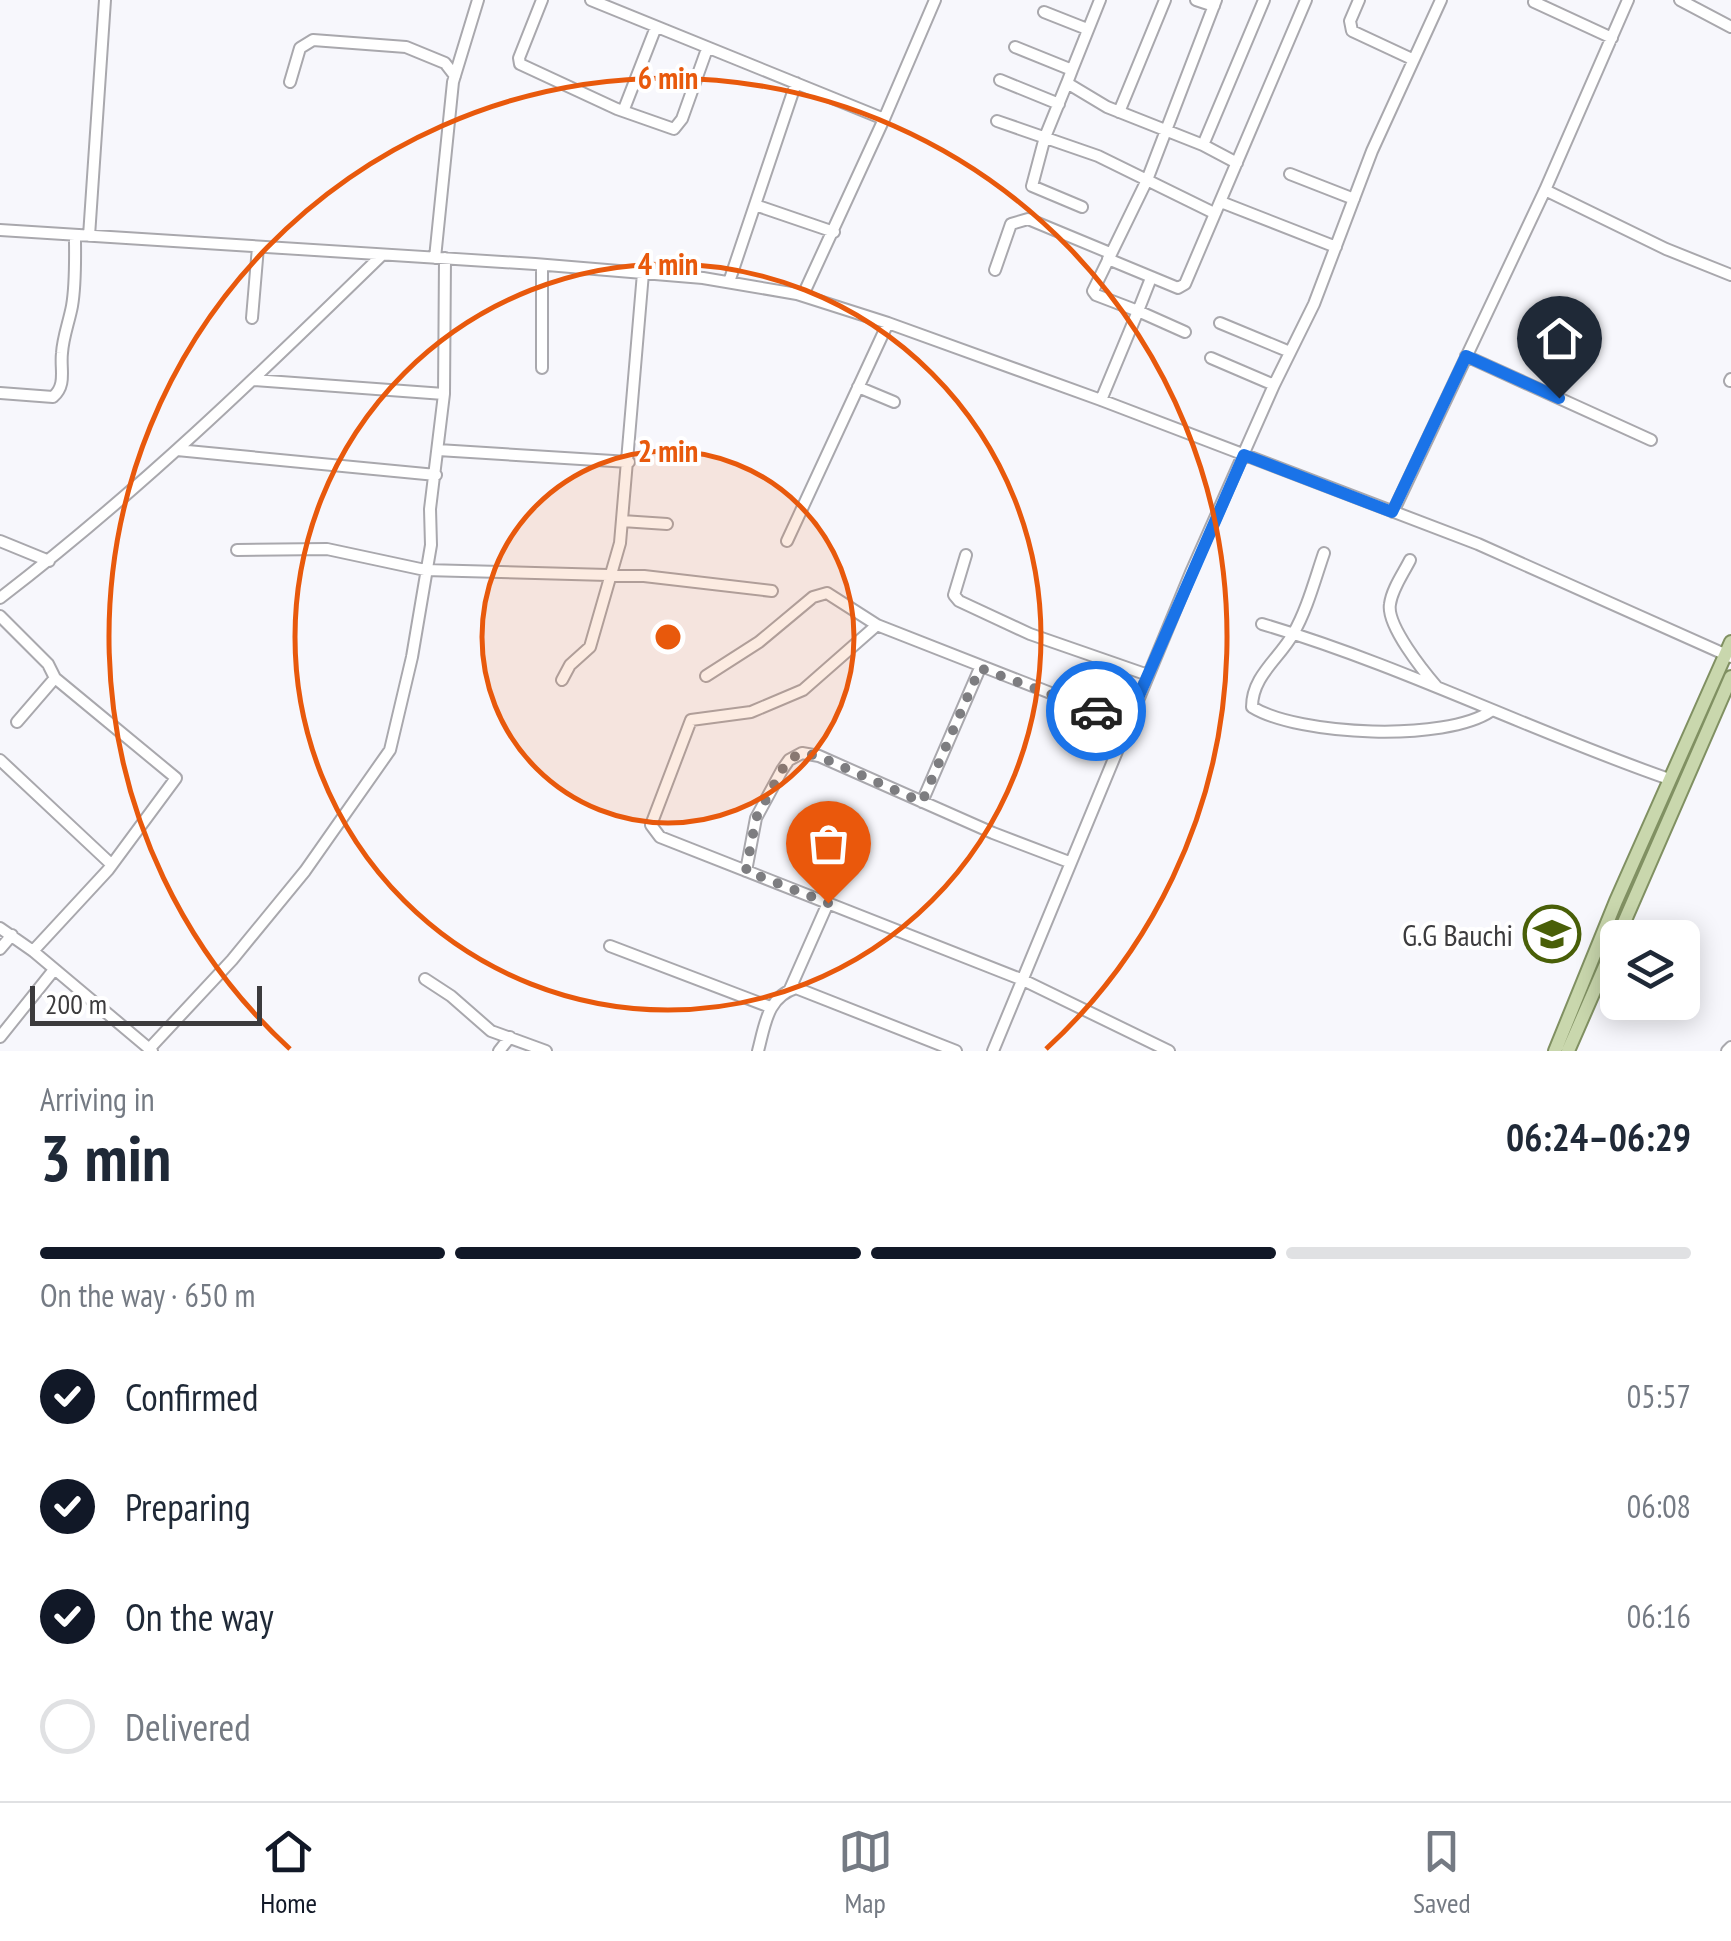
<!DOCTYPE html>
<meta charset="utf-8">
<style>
:root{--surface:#fff;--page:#f6f6f7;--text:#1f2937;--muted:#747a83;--line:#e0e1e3;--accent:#111827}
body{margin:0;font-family:"PT Sans Narrow",sans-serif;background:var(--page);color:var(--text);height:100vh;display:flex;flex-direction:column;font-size:38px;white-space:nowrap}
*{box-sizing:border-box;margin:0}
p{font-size:32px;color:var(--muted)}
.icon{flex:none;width:55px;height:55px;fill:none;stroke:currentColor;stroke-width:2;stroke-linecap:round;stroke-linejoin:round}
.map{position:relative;height:1051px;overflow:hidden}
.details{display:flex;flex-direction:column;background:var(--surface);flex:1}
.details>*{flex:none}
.buttons{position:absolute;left:1600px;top:920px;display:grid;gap:20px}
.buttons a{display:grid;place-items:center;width:100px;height:100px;border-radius:15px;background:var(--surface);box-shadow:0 5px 25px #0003;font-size:50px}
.scale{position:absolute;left:30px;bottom:25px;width:232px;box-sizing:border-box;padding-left:10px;border:5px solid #3c3b3d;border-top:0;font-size:28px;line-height:35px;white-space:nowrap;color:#3c3b3d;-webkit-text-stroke:8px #fff;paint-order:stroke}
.pin{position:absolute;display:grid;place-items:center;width:85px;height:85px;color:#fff;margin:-102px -42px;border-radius:50% 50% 50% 0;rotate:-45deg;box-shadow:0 0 10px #0007}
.pin .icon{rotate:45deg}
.courier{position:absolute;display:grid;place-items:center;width:100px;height:100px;margin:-50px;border:8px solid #1a73e8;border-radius:50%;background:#fff;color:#222;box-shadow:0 2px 12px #0007}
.head em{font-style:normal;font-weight:800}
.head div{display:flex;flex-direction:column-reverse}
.head{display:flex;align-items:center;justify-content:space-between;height:170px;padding:0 40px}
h1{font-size:65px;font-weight:800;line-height:75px}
.bar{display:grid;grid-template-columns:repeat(4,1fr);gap:15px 10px;align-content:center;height:120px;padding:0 40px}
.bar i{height:12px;border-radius:8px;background:var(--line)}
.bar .selected{background:var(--accent)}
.bar p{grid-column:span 4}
ol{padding:0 40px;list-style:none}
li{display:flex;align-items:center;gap:30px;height:110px}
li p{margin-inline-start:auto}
li .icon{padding:10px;border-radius:50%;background:var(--accent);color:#fff;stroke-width:4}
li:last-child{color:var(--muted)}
li i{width:55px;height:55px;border:5px solid var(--line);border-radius:50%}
.dock{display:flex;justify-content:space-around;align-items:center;height:140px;border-top:2px solid var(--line);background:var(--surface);font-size:28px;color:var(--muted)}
.dock a{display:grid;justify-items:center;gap:5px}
.dock .selected{color:var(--accent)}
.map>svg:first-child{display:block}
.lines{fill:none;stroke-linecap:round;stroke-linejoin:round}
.minor-casing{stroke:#a9a8ad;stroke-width:14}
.major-casing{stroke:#809062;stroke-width:16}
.minor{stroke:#fff;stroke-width:10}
.major{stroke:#c9d7ad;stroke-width:12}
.done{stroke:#7d7d80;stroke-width:10;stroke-dasharray:0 18}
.route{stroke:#1a73e8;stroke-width:12}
.ring{fill:none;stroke:#e8590c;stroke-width:5}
.labels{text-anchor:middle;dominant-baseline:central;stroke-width:8;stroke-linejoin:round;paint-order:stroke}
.poi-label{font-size:30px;fill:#3c3b3d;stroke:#fff;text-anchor:end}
.centre{fill:#e8590c;stroke:#fff;stroke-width:5}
.ring-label{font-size:30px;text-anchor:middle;font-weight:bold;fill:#e8590c;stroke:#fff;stroke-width:8;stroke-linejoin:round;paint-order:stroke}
</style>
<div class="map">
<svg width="1731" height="1051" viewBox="0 0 1731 1051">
<rect width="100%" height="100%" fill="#f7f7fc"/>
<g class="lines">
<!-- minor casing -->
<g class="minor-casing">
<path id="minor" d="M542 0 519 58 520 64 617 109 674 129 682 119 707 49
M591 0 884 119
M1196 0 1214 6
M1359 0 1350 21 1352 31 1412 59
M1680 0 1731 27
M1534 2 1612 38
M1044 12 1087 29
M1015 47 1072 70 1067 83 1107 107 1203 145 1237 163
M1072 70 1100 0
M1000 80 1059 104
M290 82 300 48 313 40 406 47 445 63 455 76
M1067 83 1045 137 1032 186 1082 207
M624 109 656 27
M1119 112 1165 0
M997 121 1098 156 1214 213
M1203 145 1264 0
M1290 174 1354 199
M1545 190 1666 249 1731 275
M1221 202 1336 247
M755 205 834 232
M0 230 535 264 703 278 797 294 888 323 1101 400 1478 544 1731 657
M89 236 105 0
M435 258 453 82 478 0
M1108 259 1178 288 1185 284 1306 0
M542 265V368
M995 270 1011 224 1028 219 1110 253
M1151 278 1138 311 1185 332
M729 282 796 83
M803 295 884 119 935 0
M252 318 258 247
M1220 323 1290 352
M1466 356 1651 440
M1211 358 1274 385
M253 380 444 394
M1730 381 1731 379
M858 387 894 402
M0 393 53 397C67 385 60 369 62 353 63 337 69 322 72 306 76 283 75 259 75 235
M1101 400 1138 311 1096 295 1093 291 1147 180 1216 0
M177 450 436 475
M438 450 629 462
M1393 512 1545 190 1628 0
M622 521 667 524
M0 541 49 561
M787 541 888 323
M237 550 327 549 425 570 644 576 772 591
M1324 553C1315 579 1307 610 1293 634 1279 659 1252 676 1252 707 1299 736 1446 742 1491 711
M966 555 954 595 959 601 1030 634 1148 675
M1410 560C1403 574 1392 589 1390 604 1386 625 1424 672 1437 687
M0 598C136 494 260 374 382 255
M0 616 48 664 55 678 176 778 108 870 33 951
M1262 624C1401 665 1533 732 1669 779
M877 625 803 690 751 712 691 720 651 825 660 837 1023 980 1169 1051
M706 676 759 642 813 597 827 593 877 625 1127 723
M562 680 570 665 590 647 620 543 643 273
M17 722 55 678
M0 760 111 864
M922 802 980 668
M746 871 756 818 782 770 789 760 802 753 819 756 993 833 1069 862
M0 928 33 951 152 1051
M610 946 770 1007
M0 949 12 935
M425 979 451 996 491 1031 546 1051
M790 989 828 903
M0 1037 53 971
M149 1049 232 960 305 871 390 750 412 657 431 545 430 509 444 394 445 258
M499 1051 510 1037
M758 1051C765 1025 767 997 796 988L956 1051
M993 1051 1192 570 1274 385 1314 304 1372 151 1441 0
M1727 1051 1731 1047"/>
</g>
<!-- major casing -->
<g class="major-casing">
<path id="major" d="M1555 1051 1616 901 1731 642
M1568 1051 1731 677"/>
</g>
<!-- minor -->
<use href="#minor" class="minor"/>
<!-- major -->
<use href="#major" class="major"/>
</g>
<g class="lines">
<!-- done -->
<path class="done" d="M828 903 746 871 756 818 782 770 788 760 802 753 818 756 922 802 980 668 1096 711"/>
<!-- route -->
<path class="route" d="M1096 711 1127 723 1244 455 1392 512 1466 356 1559 398"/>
</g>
<!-- distance rings -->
<circle cx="668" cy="637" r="186" fill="#e8590c" fill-opacity=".12"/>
<g class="ring">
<circle cx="668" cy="637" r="186"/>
<circle cx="668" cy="637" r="373"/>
<path d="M290 1049A559 559 0 1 1 1046 1049"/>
</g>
<!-- icons -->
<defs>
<g id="school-ring" transform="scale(2.875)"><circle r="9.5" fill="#fff" stroke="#495f08" stroke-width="1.5"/><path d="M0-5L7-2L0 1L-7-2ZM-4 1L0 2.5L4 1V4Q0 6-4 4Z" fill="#495f08"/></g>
</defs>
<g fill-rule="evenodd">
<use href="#school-ring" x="1552" y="934"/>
</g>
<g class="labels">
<!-- poi labels -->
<g class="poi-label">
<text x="1513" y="934">G.G Bauchi</text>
</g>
</g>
<circle cx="668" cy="637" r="15" class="centre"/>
<g class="ring-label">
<text x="668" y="89">6 min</text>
<text x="668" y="275">4 min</text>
<text x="668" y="462">2 min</text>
</g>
</svg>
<div class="buttons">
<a><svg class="icon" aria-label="layers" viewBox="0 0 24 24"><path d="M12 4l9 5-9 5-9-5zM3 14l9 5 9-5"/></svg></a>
</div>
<div class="scale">200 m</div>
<div class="pin" style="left:828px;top:903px;background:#ea580c"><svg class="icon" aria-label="bag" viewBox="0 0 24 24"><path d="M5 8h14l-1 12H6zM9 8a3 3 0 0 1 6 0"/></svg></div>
<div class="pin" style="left:1559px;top:398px;background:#1f2937"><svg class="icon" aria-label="home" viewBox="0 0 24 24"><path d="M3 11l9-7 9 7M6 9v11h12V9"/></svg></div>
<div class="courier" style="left:1096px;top:711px"><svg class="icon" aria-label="car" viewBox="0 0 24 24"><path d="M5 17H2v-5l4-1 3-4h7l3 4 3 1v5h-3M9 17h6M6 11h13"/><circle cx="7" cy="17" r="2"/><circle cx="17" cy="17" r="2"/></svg></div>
</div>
<section class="details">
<div class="head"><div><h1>3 min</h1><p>Arriving in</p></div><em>06:24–06:29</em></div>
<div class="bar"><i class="selected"></i><i class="selected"></i><i class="selected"></i><i></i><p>On the way · 650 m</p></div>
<ol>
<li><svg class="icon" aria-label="check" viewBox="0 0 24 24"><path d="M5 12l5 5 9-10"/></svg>Confirmed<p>05:57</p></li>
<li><svg class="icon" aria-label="check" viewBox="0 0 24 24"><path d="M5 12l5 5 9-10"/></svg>Preparing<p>06:08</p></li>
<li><svg class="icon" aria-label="check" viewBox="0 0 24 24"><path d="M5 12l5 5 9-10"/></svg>On the way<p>06:16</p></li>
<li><i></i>Delivered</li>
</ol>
</section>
<nav class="dock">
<a class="selected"><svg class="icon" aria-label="home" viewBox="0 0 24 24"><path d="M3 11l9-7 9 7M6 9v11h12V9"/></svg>Home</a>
<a><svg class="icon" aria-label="map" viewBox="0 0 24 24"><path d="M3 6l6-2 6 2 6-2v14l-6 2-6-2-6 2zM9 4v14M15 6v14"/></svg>Map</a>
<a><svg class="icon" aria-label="saved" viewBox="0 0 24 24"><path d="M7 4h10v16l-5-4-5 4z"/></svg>Saved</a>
</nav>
